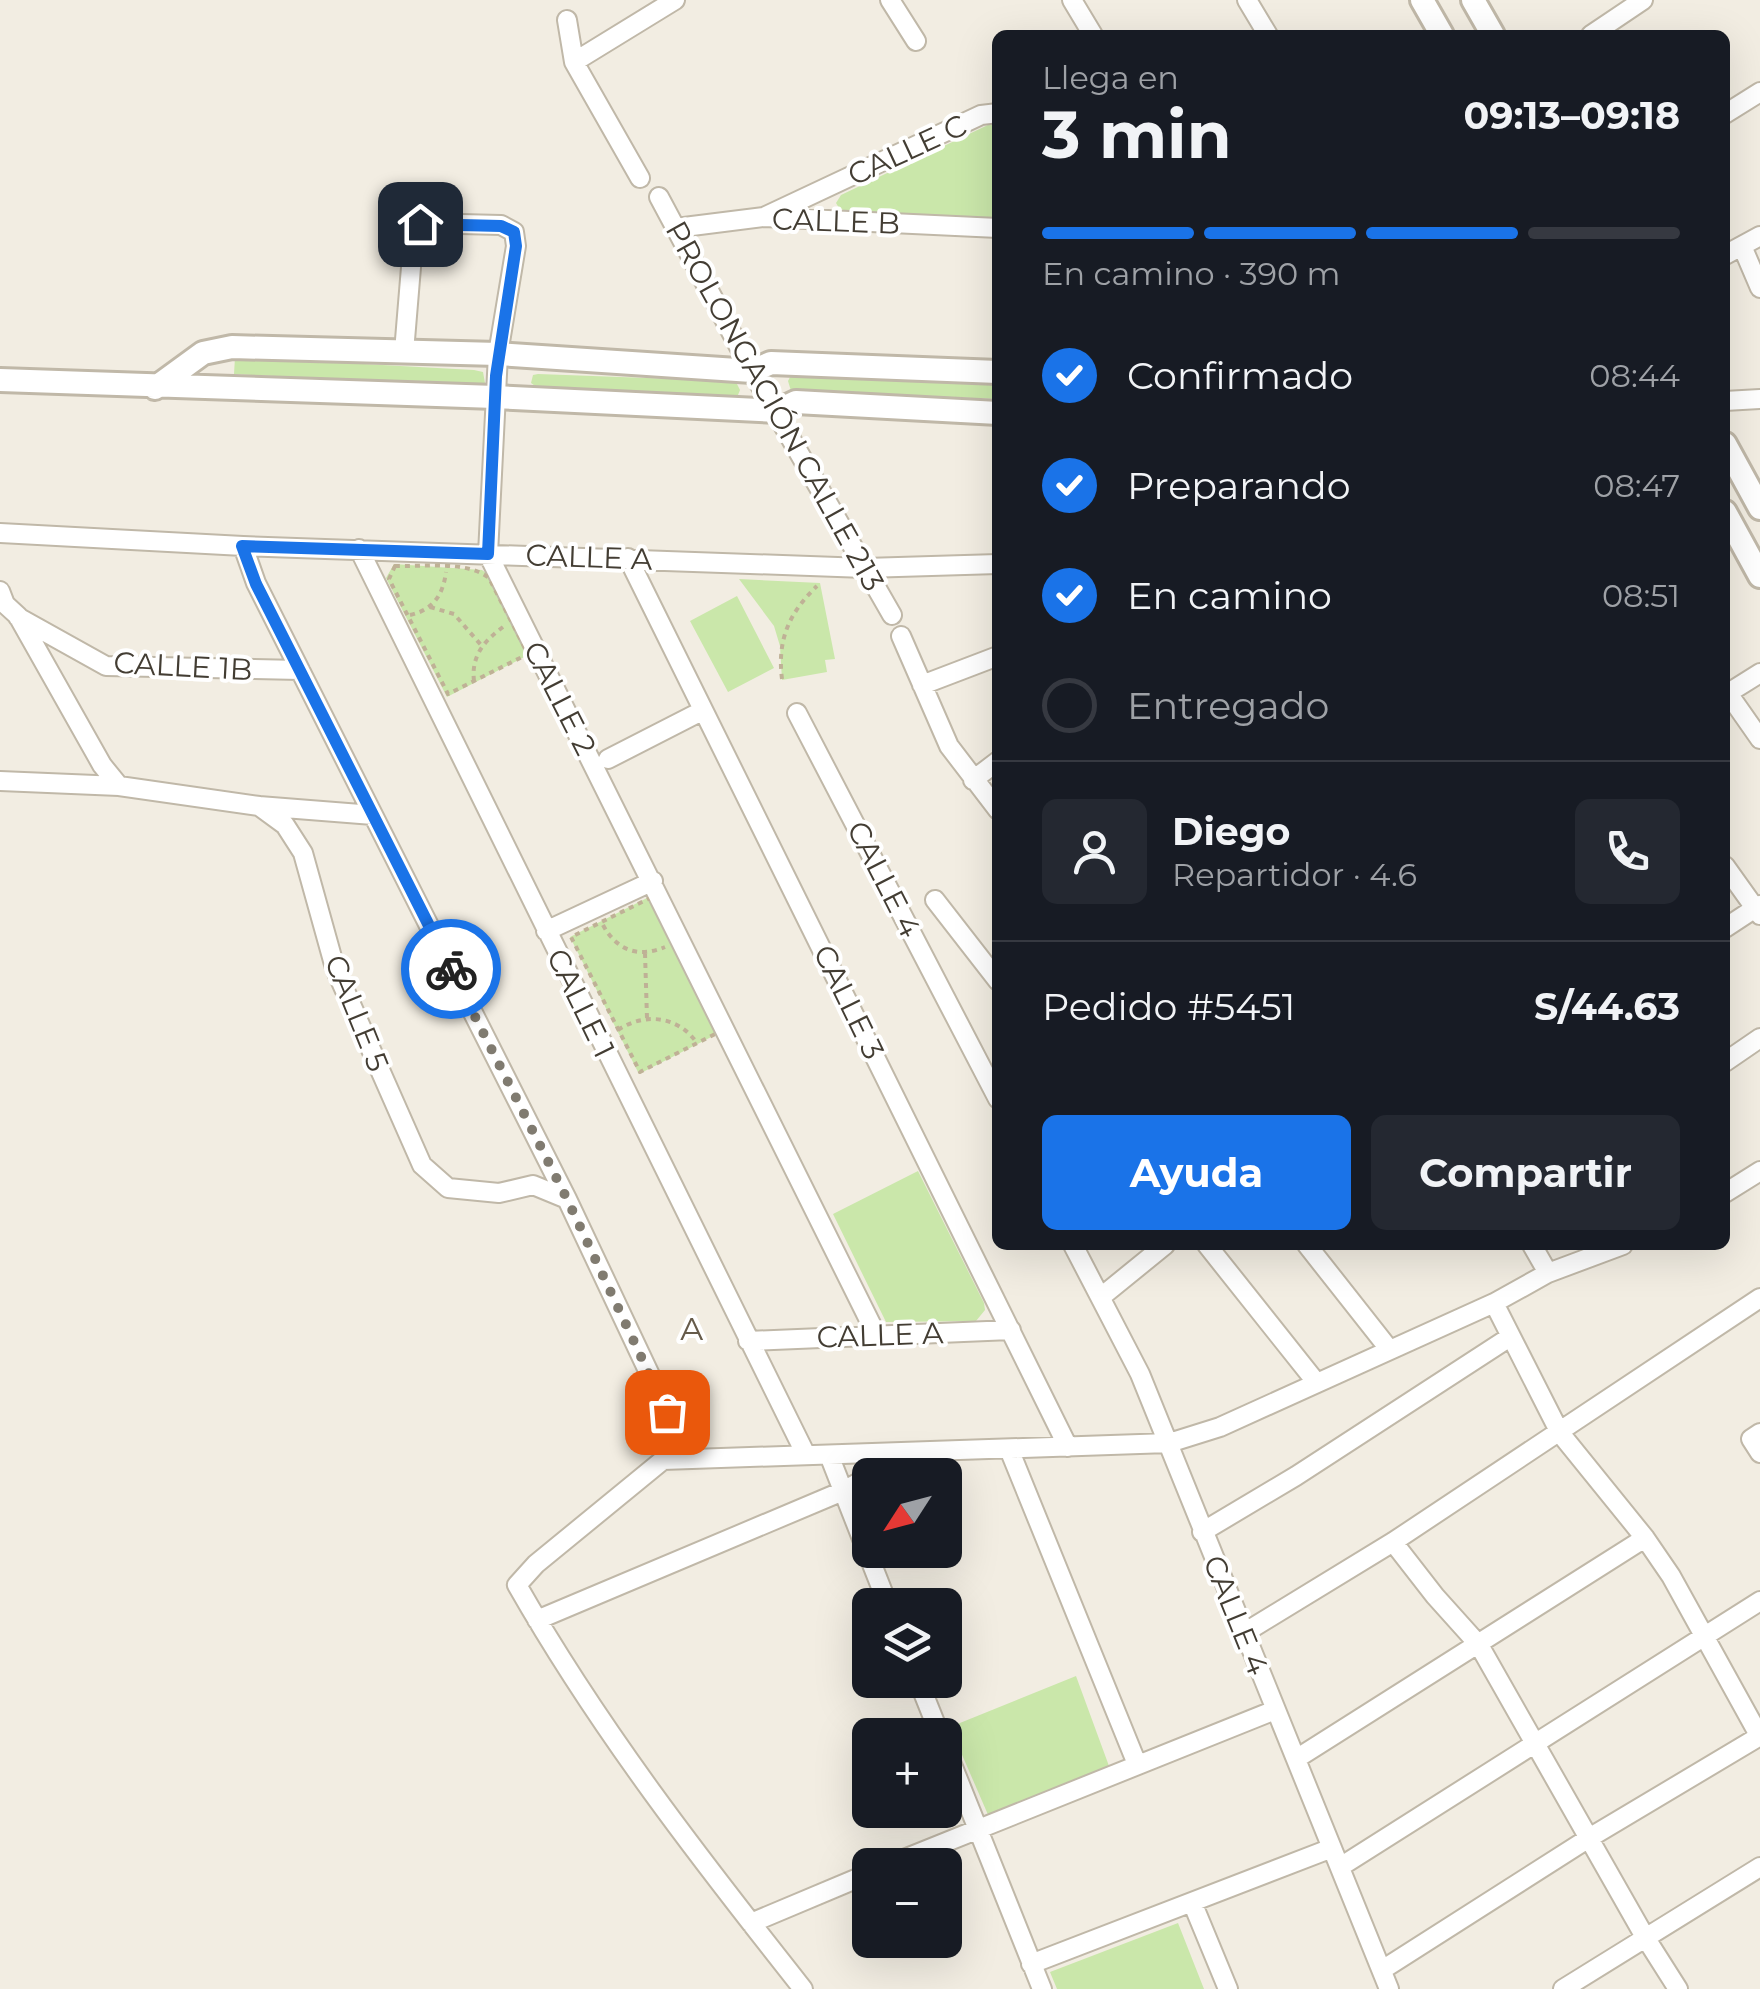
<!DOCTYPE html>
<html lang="es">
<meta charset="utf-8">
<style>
:root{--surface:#171b24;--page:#242831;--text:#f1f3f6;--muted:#9ea1a6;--line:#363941;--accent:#1a73e8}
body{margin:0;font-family:Montserrat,sans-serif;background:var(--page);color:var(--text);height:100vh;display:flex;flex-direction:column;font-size:38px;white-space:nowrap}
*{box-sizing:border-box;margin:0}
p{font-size:32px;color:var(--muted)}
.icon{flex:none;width:55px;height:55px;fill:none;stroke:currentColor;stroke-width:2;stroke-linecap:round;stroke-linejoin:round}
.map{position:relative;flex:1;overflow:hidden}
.details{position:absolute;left:992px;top:30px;width:738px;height:1220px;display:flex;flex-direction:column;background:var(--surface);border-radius:15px;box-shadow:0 10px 40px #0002}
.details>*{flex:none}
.needle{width:65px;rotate:234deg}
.controls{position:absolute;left:852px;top:1458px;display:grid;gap:20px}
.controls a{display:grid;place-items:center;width:110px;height:110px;border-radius:15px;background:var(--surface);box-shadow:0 10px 40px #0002;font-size:50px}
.pin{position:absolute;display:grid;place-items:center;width:85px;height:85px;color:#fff;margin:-42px;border-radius:20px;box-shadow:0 5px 15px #0006}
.courier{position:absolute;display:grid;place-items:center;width:100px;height:100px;margin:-50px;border:8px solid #1a73e8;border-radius:50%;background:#fff;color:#222;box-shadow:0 2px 12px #0007}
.summary em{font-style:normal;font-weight:700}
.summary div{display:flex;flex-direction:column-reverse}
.summary{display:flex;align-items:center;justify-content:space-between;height:170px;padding:0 50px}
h1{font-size:65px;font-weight:700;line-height:75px}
.bar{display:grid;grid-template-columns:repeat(4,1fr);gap:15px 10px;align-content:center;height:120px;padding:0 50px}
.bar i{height:12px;border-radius:8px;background:var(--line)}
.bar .current{background:var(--accent)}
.bar p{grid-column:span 4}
.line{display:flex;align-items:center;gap:25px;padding:0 50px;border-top:2px solid var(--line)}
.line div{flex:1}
.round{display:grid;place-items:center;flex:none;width:105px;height:105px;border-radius:15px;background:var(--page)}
ol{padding:0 50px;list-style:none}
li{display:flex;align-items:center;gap:30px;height:110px}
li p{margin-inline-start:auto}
li .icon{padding:10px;border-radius:50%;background:var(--accent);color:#fff;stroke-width:4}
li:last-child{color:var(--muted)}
li i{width:55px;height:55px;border:5px solid var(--line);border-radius:50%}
.action{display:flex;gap:20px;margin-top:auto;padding:20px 50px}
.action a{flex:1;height:115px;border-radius:15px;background:var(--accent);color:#fff;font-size:40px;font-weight:700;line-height:115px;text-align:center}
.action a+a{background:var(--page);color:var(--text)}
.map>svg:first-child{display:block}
.green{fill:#cae7aa}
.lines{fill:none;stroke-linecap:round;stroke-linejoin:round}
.minor-casing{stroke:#c0b8a8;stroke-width:22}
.tertiary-casing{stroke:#c0b8a8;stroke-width:28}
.path{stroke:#bfb196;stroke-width:4;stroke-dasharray:5 5;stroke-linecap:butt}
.minor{stroke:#fff;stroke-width:18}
.tertiary{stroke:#fff;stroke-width:22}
.done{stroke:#807b70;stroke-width:10;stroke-dasharray:0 18}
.route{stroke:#1a73e8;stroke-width:12}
.labels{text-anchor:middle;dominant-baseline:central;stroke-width:8;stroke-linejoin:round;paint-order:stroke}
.street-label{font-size:30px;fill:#433d33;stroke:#fff}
.neighbourhood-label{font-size:32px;letter-spacing:2.5px;fill:#665b4a;stroke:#fff}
</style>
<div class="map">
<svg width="1760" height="1989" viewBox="0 0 1760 1989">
<rect width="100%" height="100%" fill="#f2ede2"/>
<!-- green -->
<path class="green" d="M990 124 997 126V219L848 212 839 208 836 203 841 195Z
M235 357 474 370 483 372 485 383 478 387 234 374Z
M538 374 730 381 736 382 740 390 738 395 731 398 538 388 531 383 533 375Z
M791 375 997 384V399L791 391 788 381Z
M394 564 482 570 490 576 530 654 447 697 386 578Z
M739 579 820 583 835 659 825 660 827 672 782 680 780 646 774 626Z
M737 596 774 668 728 692 690 621Z
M649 897 721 1032 639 1074 570 937Z
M918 1171 984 1303 985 1310 976 1321 886 1322 833 1214Z
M1076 1676 1109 1766 989 1817 950 1727Z
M1178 1923 1204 1989H1057L1050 1972Z"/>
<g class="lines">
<!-- minor casing -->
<g class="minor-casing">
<path id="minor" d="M890 0 916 41
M1072 0 1093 35
M1247 0 1268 35
M567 20 574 62 640 178
M1591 35 1643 0
M574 62 675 0
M1725 114 1760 92
M659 197 752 371 892 615
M766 216 981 115 998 113
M676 228 764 217 998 228
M1742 246 1760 288
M1725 255 1760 236
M404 352 414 231 420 223 501 225 514 232 516 246 498 354 488 554 877 1336
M1725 401 1760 399
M0 533 243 546 865 568 998 564
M243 546 256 583 567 1199
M359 549 806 1455
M628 558 1068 1447
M0 591 5 604 18 616 102 765 119 786 259 806 285 825 303 853 335 968 422 1165 448 1188 499 1193 533 1185 567 1199 667 1411 676 1459
M18 617 106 666 300 670
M901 636 949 746 998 810
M922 685 998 656
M1725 689 1760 739
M1725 695 1760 673
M797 713 998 1099
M608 759 694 715
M973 780 998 761
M0 781 119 786
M259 806 373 815
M1725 866 1760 915
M935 900 998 981
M1725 928 1760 905
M546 931 653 881
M1725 1062 1760 1038
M1725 1193 1760 1171
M1073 1245 1140 1374 1389 1989
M1207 1245 1316 1382
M1307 1245 1389 1349
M1532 1245 1548 1273
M1101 1297 1165 1245
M1494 1303 1560 1433 1645 1538 1671 1576 1760 1737
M748 1341 1011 1330
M1760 1433 1751 1439 1760 1453
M1009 1449 1137 1764
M829 1455 888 1605
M872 1475 912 1454
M1202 1532 1296 1476 1510 1337
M1393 1542 1435 1596 1479 1645 1645 1937 1678 1989
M537 1620 843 1491 870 1476
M1244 1633 1393 1542 1760 1298
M918 1680 940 1735
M945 1747 1042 1989
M1296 1759 1645 1538
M889 1865 1275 1710
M1340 1867 1760 1601
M1192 1902 1228 1989
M751 1923 870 1873
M1031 1964 1332 1848
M1382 1970 1589 1838 1760 1736
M803 1989C700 1859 599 1729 517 1585L536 1564 663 1460 1169 1443 1220 1427 1494 1303 1548 1273 1623 1245
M1563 1989 1760 1867"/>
</g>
<!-- tertiary casing -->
<g class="tertiary-casing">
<path id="tertiary" d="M1422 0 1442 35
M1473 0 1493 35
M0 380 495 397 777 411 796 402 998 413
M155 388 203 353 232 347 498 354 752 371 771 363 998 372
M1725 444 1760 508
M1725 512 1760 576"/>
</g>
<!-- path -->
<path class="path" d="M395 566C423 567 466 560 489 578L528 654 448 694 389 579Z
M430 607 454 614 481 645
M410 615C433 610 443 595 446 572
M782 679C777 640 789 613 817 586
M474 681C471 656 484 641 503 627
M648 899H652L721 1031 640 1072 571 937Z
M603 925C617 951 639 958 665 947
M645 953 647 1018
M618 1030C645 1012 678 1016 697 1043"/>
<!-- minor -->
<use href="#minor" class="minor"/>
<!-- tertiary -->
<use href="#tertiary" class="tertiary"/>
</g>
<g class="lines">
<!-- done -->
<path class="done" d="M451 969 567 1199 667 1412"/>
<!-- route -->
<path class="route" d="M420 224 501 226 514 232 516 246 496 376 488 554 242 546 256 584 451 969"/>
</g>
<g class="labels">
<!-- street labels -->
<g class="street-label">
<text transform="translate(907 150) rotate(-25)">CALLE C</text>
<text transform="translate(836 221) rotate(2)">CALLE B</text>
<text transform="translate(775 406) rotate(61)">PROLONGACIÓN CALLE 213</text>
<text transform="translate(589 557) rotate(2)">CALLE A</text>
<text transform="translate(183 666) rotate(3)">CALLE 1B</text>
<text transform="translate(560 698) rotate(63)">CALLE 2</text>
<text transform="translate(884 879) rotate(63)">CALLE 4</text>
<text transform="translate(849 1002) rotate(64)">CALLE 3</text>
<text transform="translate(581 1003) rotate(64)">CALLE 1</text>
<text transform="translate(357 1013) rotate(68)">CALLE 5</text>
<text transform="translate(880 1335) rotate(-2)">CALLE A</text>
<text transform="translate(1236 1615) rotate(68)">CALLE 4</text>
</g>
<!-- neighbourhood labels -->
<g class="neighbourhood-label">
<text x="693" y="1328">A</text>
</g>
</g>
</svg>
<div class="controls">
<a><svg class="needle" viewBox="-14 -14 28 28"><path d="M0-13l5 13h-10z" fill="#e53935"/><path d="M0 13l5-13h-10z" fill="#9ea1a6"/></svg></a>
<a><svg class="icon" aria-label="layers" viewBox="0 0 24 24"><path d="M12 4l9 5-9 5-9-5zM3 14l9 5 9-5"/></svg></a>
<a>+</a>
<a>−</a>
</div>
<div class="pin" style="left:667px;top:1412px;background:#ea580c"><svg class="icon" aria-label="bag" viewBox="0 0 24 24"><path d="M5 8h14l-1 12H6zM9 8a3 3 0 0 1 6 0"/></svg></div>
<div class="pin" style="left:420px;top:224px;background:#1f2937"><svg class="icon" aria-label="home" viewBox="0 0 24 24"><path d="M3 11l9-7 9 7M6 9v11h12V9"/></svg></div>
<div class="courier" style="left:451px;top:969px"><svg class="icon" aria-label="bike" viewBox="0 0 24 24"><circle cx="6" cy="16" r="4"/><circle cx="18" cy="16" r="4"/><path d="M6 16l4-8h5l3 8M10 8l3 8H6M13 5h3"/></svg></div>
<section class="details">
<div class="summary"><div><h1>3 min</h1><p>Llega en</p></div><em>09:13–09:18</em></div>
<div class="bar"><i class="current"></i><i class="current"></i><i class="current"></i><i></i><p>En camino · 390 m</p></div>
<ol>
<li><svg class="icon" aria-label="check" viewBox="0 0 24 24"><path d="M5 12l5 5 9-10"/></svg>Confirmado<p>08:44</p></li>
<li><svg class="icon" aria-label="check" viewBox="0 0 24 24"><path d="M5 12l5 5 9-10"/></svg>Preparando<p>08:47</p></li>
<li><svg class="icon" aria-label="check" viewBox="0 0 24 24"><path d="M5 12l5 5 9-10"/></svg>En camino<p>08:51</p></li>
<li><i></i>Entregado</li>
</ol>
<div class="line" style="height:180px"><a class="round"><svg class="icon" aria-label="person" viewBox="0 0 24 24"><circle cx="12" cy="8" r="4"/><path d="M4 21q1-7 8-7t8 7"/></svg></a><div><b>Diego</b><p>Repartidor · 4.6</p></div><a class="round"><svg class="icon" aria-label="phone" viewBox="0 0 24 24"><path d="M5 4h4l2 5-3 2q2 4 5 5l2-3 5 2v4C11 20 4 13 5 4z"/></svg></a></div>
<div class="line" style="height:130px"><div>Pedido #5451</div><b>S/44.63</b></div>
<div class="action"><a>Ayuda</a><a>Compartir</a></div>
</section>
</div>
